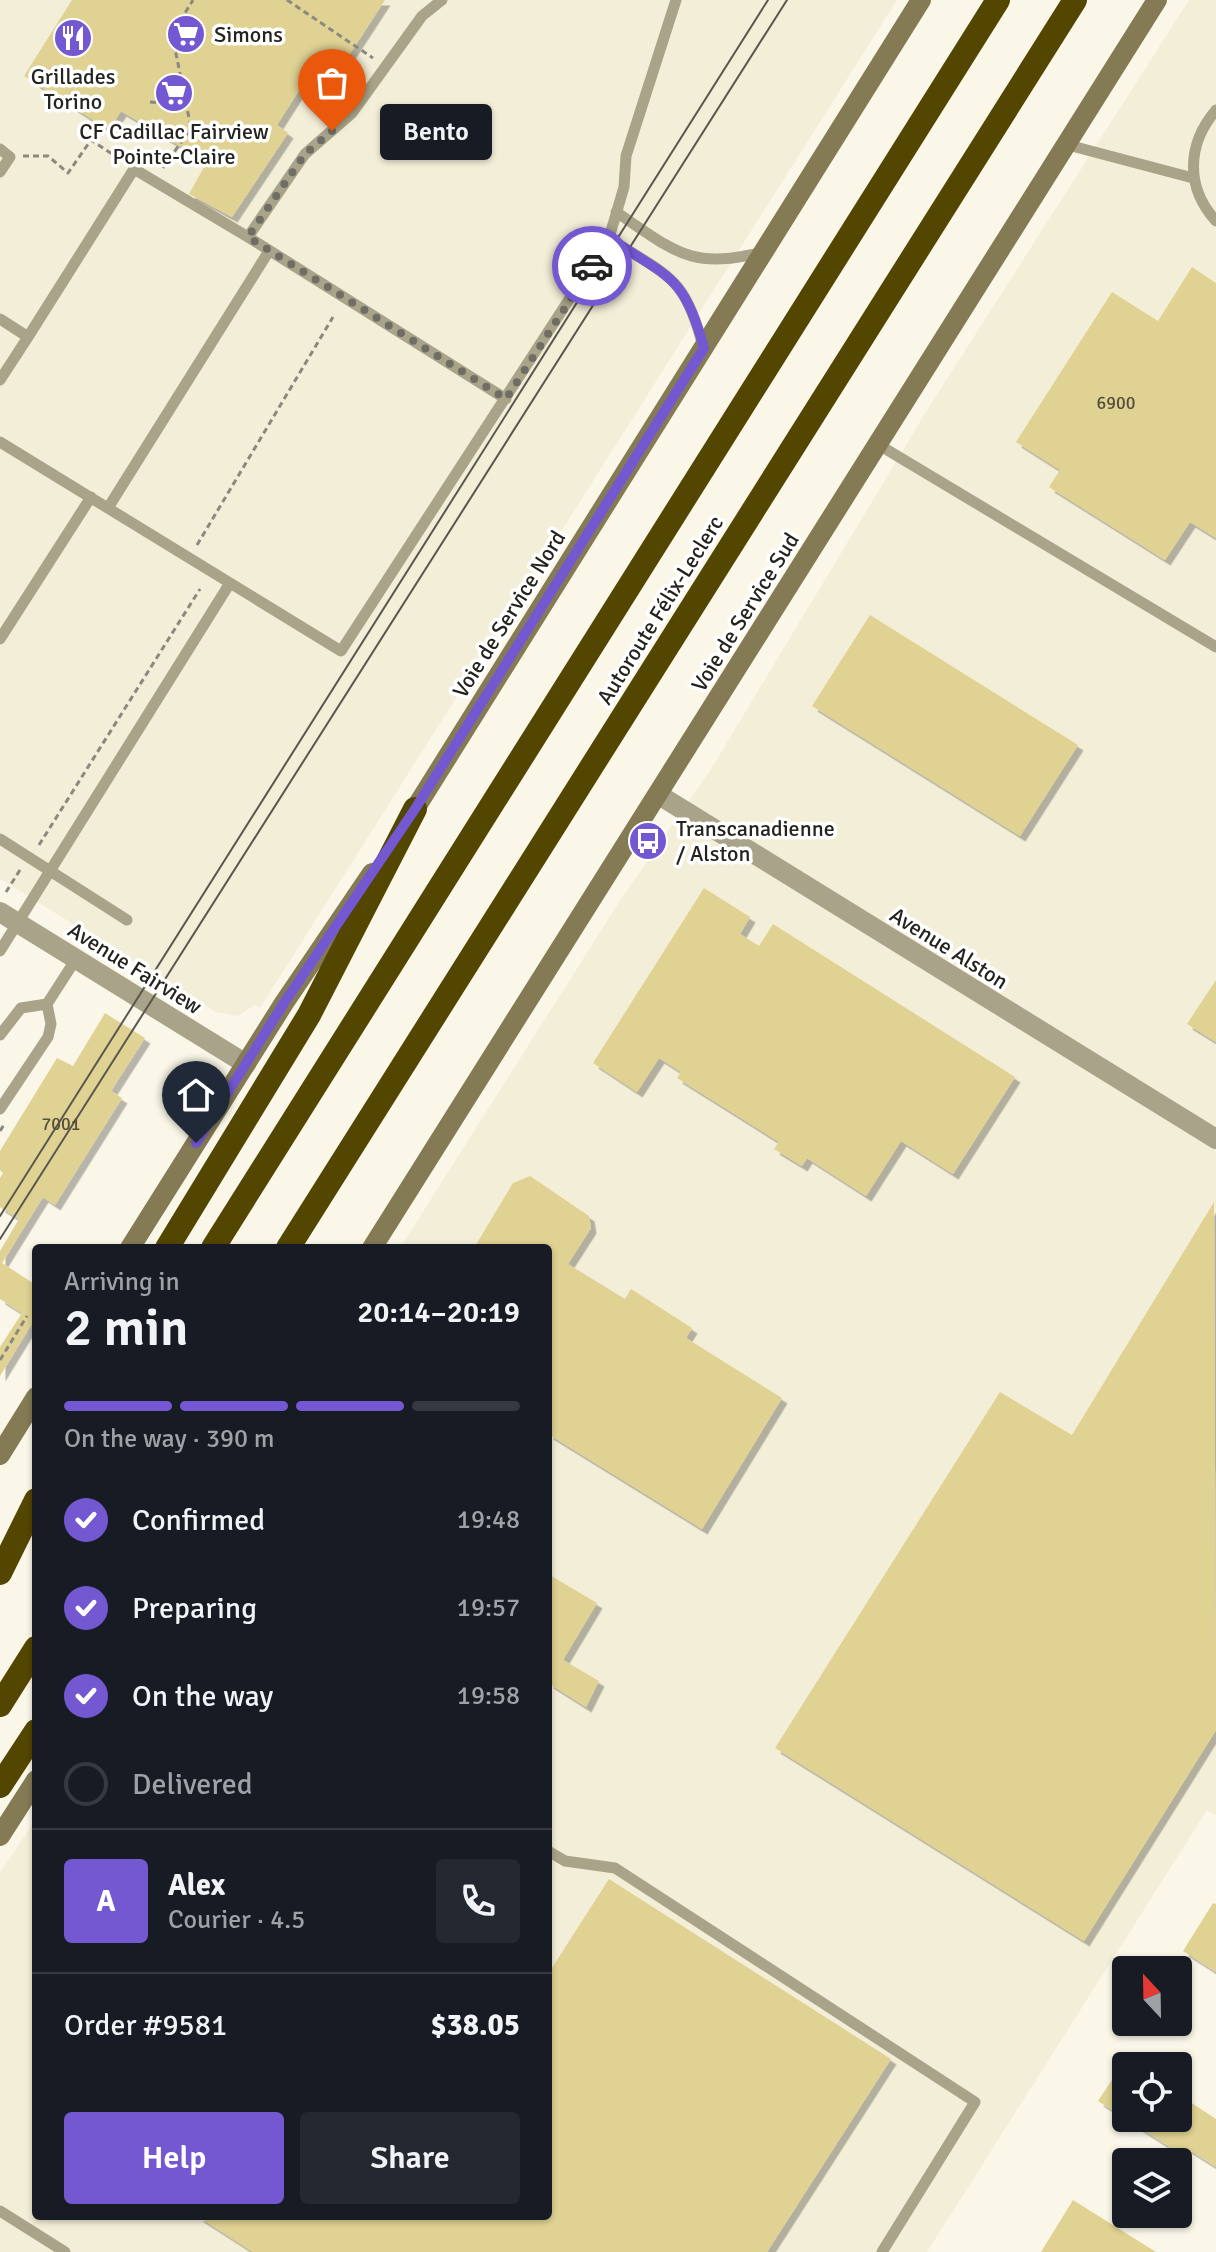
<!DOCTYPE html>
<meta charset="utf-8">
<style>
:root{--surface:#171b24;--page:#242831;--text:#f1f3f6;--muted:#9ea1a6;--line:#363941;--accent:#7458d2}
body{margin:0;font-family:Signika,sans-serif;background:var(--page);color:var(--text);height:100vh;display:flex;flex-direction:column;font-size:30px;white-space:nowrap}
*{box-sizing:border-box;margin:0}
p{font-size:26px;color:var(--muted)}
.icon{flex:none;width:44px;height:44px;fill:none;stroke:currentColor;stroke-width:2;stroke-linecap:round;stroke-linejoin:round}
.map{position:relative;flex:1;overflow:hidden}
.sheet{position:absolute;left:32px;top:1244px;width:520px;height:976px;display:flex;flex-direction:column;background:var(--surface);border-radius:8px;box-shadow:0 2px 6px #0004}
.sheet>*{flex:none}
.needle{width:52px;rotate:338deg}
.tools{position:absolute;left:1112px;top:1956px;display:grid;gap:16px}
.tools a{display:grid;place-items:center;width:80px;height:80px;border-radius:8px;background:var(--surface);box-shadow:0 2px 6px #0004;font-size:40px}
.pin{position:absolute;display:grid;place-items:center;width:68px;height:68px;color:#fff;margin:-82px -34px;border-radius:50% 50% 50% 0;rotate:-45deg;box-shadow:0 0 8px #0007}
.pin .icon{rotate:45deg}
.courier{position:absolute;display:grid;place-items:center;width:80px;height:80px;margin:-40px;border:6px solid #7458d2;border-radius:50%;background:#fff;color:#222;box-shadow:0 2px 10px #0007}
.bubble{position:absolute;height:56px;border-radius:8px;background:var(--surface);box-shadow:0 2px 6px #0004;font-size:26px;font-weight:600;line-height:56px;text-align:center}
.headline em{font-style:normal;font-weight:600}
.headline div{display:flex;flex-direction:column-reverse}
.headline{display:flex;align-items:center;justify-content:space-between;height:136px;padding:0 32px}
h1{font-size:52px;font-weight:600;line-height:60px}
.bar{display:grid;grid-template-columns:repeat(4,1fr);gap:12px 8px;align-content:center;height:96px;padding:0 32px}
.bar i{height:10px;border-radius:6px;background:var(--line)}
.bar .selected{background:var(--accent)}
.bar p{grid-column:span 4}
.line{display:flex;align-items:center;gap:20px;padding:0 32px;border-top:2px solid var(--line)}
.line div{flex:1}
.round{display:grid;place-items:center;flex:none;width:84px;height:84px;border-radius:8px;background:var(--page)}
ol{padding:0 32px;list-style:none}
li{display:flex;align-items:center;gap:24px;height:88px}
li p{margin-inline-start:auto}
li .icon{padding:8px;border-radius:50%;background:var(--accent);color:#fff;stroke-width:4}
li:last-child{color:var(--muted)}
li i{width:44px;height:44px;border:4px solid var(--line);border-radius:50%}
.action{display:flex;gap:16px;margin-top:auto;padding:16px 32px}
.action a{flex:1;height:92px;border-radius:8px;background:var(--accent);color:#fff;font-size:32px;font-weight:600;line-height:92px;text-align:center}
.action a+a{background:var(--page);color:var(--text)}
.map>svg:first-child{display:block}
.built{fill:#f3eed7}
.building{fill:#e0d293;filter:url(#shadow)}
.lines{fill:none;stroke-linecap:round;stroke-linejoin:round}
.path{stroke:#8b897f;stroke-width:3;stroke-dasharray:6 4;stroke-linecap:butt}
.service{stroke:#a9a489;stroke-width:11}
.minor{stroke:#a9a489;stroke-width:20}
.tertiary{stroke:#a9a489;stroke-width:20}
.secondary{stroke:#847b54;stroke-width:20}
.motorway{stroke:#534600;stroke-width:24}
.tram{stroke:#59574f;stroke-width:2}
.done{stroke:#6f6d64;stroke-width:8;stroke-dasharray:0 14.4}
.route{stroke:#7458d2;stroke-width:10}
.labels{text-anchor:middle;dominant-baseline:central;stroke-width:7;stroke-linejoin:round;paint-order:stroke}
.number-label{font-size:18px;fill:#534f3a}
.poi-label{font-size:22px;fill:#24231d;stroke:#fff;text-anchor:start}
.street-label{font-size:22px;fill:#24231d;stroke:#fff}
</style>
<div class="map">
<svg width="1216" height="2252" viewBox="0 0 1216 2252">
<defs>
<filter id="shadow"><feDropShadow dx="5.5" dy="5.5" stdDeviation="0" flood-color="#0004"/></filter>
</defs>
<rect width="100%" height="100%" fill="#faf7e8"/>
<!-- built -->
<path class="built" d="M0 0H897L260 1008 254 1005 238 1016 216 1012 0 879Z
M1189 0H1216V1815L1207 1810 927 2252H0V1873L36 1819V2216H548V1248H400L621 899 711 769 929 407Z"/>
<!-- building -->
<path class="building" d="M72 0H385L340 69 321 56 277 125 288 133 232 217 189 194 207 162 121 111 109 130 24 76Z
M1192 267 1216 283V538L1190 522 1165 560 1049 487 1060 470 1016 442 1112 292 1158 321Z
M870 615 1078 745 1020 836 812 706Z
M704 888 750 917 740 934 759 946 773 924 1015 1077 953 1174 901 1141 866 1196 807 1158 802 1166 774 1149 779 1142 677 1078 681 1072 659 1058 637 1092 593 1063Z
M1216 980V1042L1187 1024Z
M105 1013 145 1038 111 1091 122 1098 55 1205 43 1197 2 1263 36 1285V1317L0 1376V1347L22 1313 0 1299V1251L19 1219 0 1207V1178L3 1173 0 1170V1151L57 1058 73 1066Z
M530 1176 589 1216 591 1228 568 1264 625 1299 631 1289 692 1328 686 1338 782 1398 702 1529 548 1434V1248H474L513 1183Z
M1214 1202 1216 1730 1084 1941 775 1748 1000 1392 1072 1435Z
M548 1574 597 1603 563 1660 599 1681 586 1707 548 1683Z
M609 1879 891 2059 767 2252H253L197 2216H548V1974Z
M1213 1903 1216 1904V1972L1183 1951Z
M1125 2060 1135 2066H1126V2118H1178V2094L1216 2119V2167L1186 2148 1182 2155 1098 2101Z
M1073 2200 1156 2252H1041Z"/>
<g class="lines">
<!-- path -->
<path class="path" d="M287 0 373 58
M150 102 185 105
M23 156H48L68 173 91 140 121 160
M163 168 191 128 172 34 193 0
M197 545 333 317
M39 845 200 589
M6 892 20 870
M0 1131 5 1123
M0 1360 27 1316"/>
<!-- service -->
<path class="service" d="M1216 110C1187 144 1185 187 1216 221
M1068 145 1193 178
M0 149 10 157 0 172
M616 212C676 252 690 270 763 252
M248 237 506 399
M609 238C668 277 685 275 703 347
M0 319 28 337 134 169 248 237 305 154 352 113 422 16 442 0
M0 380 28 337
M0 442 341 651 609 238 624 187 626 156 676 0
M879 445 1216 647
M108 508 269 251
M0 639 91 497
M0 839 127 920
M0 951 230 583
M0 1035 21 1008 47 1004
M0 1109 48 1037 51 1024 47 1004 76 959
M548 1851 565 1861 615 1868 975 2102 882 2252
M0 2211 65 2252"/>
<!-- minor -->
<path class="minor" d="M659 795 1216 1139"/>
<!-- tertiary -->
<path class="tertiary" d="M0 912 246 1064"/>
<!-- secondary -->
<path class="secondary" d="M408 820 921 0
M130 1248 284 1003 372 873
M372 1248 1157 0
M0 1455 36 1397
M0 1836 36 1780"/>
<!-- motorway -->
<path class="motorway" d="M167 1248 309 1015 415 809
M213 1248 998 0
M288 1248 1075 0
M0 1573 36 1500
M0 1705 36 1648
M0 1786 36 1731"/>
<!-- tram -->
<path class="tram" d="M0 1216 768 0
M0 1239 787 0"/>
</g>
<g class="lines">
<!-- done -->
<path class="done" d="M332 131 305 154 248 237 506 399 592 266"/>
<!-- route -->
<path class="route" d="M196 1143 284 1003 415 809 704 348C684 275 669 278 609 238L592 266"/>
</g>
<!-- icons -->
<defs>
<g id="supermarket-disc" transform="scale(2)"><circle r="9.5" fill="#7458d2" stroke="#fff"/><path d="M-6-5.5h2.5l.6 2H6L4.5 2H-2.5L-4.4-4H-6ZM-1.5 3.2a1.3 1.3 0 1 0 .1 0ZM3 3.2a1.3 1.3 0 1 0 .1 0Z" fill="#fff"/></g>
<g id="restaurant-disc" transform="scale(2)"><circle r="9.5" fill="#7458d2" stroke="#fff"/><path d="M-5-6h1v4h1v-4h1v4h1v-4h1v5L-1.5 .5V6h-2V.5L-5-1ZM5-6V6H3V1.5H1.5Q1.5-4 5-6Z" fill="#fff"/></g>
<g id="bus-disc" transform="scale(2)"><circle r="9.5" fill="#7458d2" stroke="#fff"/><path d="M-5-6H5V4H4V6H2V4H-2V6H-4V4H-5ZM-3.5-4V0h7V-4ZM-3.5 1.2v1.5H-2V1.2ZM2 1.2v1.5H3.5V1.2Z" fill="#fff"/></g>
</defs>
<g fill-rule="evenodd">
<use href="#supermarket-disc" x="186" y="34"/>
<use href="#restaurant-disc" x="73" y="38"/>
<use href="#supermarket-disc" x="174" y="93"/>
<use href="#bus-disc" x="648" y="841"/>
</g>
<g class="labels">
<!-- number labels -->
<g class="number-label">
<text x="1116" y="403">6900</text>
<text x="61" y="1124">7001</text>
</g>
<!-- poi labels -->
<g class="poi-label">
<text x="214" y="34">Simons</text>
<text x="73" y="76" text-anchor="middle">Grillades<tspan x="73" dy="25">Torino</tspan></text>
<text x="174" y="131" text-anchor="middle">CF Cadillac Fairview<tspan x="174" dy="25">Pointe-Claire</tspan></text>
<text x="676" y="828">Transcanadienne<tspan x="676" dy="25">/ Alston</tspan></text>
</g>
<!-- street labels -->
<g class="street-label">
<text transform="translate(660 610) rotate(-58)">Autoroute Félix-Leclerc</text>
<text transform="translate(745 612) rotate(-58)">Voie de Service Sud</text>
<text transform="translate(509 614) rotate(-58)">Voie de Service Nord</text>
<text transform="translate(949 948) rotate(32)">Avenue Alston</text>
<text transform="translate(135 968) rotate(32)">Avenue Fairview</text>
</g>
</g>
</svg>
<div class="tools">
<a><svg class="needle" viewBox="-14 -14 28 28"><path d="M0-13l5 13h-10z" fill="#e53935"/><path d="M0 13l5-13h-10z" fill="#9ea1a6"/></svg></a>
<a><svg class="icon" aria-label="locate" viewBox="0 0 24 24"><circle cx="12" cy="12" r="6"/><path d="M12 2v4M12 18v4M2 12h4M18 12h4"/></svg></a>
<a><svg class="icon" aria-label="layers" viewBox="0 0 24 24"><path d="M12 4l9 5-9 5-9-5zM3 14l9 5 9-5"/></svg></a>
</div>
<div class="pin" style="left:332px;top:131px;background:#ea580c"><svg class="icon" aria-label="bag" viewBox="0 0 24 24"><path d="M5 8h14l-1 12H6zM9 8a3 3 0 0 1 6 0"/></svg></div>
<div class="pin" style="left:196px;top:1143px;background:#1f2937"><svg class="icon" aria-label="home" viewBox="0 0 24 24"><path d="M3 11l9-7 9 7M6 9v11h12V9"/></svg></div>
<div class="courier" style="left:592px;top:266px"><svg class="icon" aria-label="car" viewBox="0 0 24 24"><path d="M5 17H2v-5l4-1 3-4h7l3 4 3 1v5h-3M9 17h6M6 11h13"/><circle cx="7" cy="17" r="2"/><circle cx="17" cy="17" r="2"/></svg></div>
<div class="bubble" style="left:380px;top:104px;width:112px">Bento</div>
<section class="sheet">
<div class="headline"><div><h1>2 min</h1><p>Arriving in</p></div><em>20:14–20:19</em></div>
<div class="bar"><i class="selected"></i><i class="selected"></i><i class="selected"></i><i></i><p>On the way · 390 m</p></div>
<ol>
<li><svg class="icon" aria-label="check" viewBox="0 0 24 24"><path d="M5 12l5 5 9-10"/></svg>Confirmed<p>19:48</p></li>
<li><svg class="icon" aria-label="check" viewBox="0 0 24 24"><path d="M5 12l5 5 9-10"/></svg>Preparing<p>19:57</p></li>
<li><svg class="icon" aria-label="check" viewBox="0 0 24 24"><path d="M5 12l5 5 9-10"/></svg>On the way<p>19:58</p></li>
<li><i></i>Delivered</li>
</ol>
<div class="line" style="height:144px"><b class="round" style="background:var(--accent);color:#fff">A</b><div><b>Alex</b><p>Courier · 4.5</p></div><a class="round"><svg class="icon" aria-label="phone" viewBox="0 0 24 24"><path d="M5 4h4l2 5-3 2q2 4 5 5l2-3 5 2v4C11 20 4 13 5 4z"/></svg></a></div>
<div class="line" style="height:104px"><div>Order #9581</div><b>$38.05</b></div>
<div class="action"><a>Help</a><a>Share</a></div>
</section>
</div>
